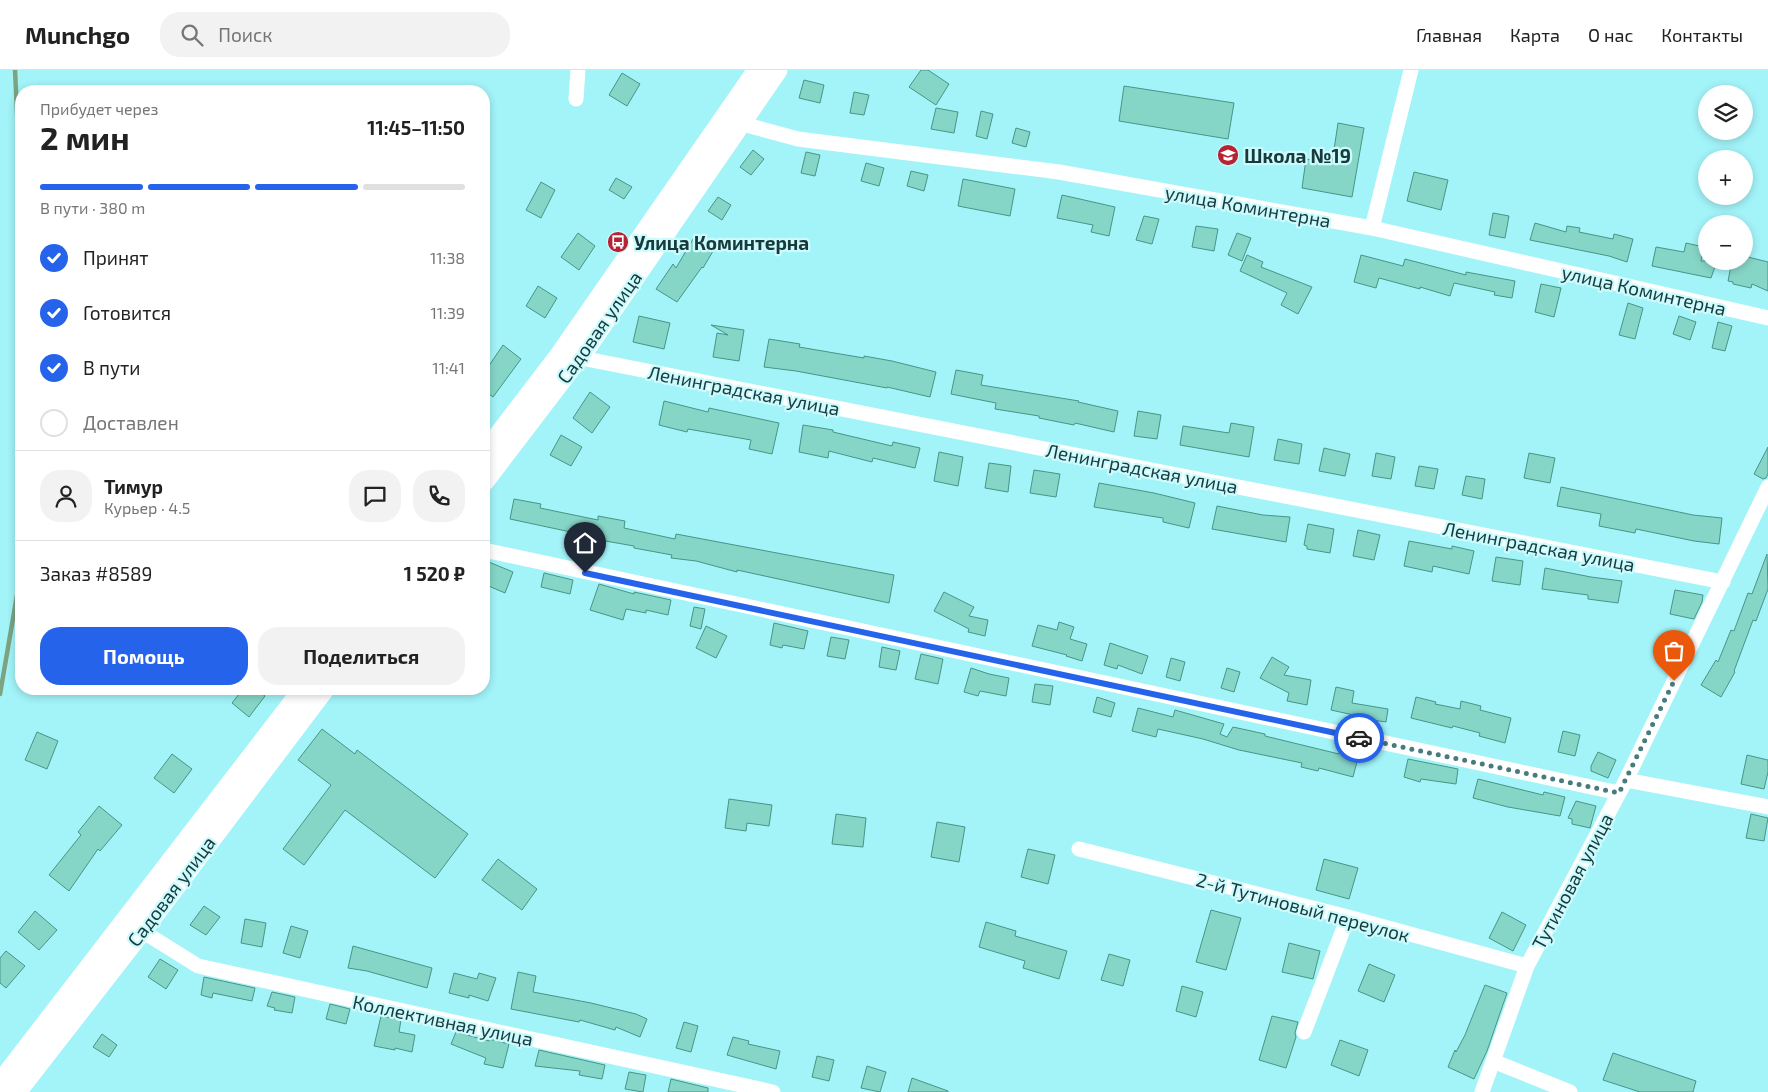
<!DOCTYPE html>
<html lang="ru">
<meta charset="utf-8">
<style>
:root{--surface:#fff;--page:#f2f2f2;--text:#222;--muted:#767676;--line:#e0e0e0;--accent:#2563eb}
body{margin:0;font-family:"Exo 2",sans-serif;background:var(--page);color:var(--text);height:100vh;display:flex;flex-direction:column;font-size:19px;white-space:nowrap}
*{box-sizing:border-box;margin:0}
p{font-size:16px;color:var(--muted)}
.icon{flex:none;width:28px;height:28px;fill:none;stroke:currentColor;stroke-width:2;stroke-linecap:round;stroke-linejoin:round}
.map{position:relative;flex:1;overflow:hidden}
.details{position:absolute;left:15px;top:15px;width:475px;height:610px;display:flex;flex-direction:column;background:var(--surface);border-radius:20px;box-shadow:0 2px 8px #0003}
.details>*{flex:none}
.buttons{position:absolute;left:1698px;top:15px;display:grid;gap:10px}
.buttons a{display:grid;place-items:center;width:55px;height:55px;border-radius:50%;background:var(--surface);box-shadow:0 2px 8px #0003;font-size:25px}
.pin{position:absolute;display:grid;place-items:center;width:42px;height:42px;color:#fff;margin:-51px -21px;border-radius:50% 50% 50% 0;rotate:-45deg;box-shadow:0 0 5px #0007}
.pin .icon{rotate:45deg}
.courier{position:absolute;display:grid;place-items:center;width:50px;height:50px;margin:-25px;border:4px solid #2563eb;border-radius:50%;background:#fff;color:#222;box-shadow:0 1px 6px #0007}
.overview em{font-style:normal;font-weight:700}
.overview div{display:flex;flex-direction:column-reverse}
.overview{display:flex;align-items:center;justify-content:space-between;height:85px;padding:0 25px}
h1{font-size:32px;font-weight:700;line-height:38px}
.bar{display:grid;grid-template-columns:repeat(4,1fr);gap:8px 5px;align-content:center;height:60px;padding:0 25px}
.bar i{height:6px;border-radius:4px;background:var(--line)}
.bar .current{background:var(--accent)}
.bar p{grid-column:span 4}
.line{display:flex;align-items:center;gap:12px;padding:0 25px;border-top:1px solid var(--line)}
.line div{flex:1}
.round{display:grid;place-items:center;flex:none;width:52px;height:52px;border-radius:20px;background:var(--page)}
ol{padding:0 25px;list-style:none}
li{display:flex;align-items:center;gap:15px;height:55px}
li p{margin-inline-start:auto}
li .icon{padding:5px;border-radius:50%;background:var(--accent);color:#fff;stroke-width:4}
li:last-child{color:var(--muted)}
li i{width:28px;height:28px;border:2px solid var(--line);border-radius:50%}
.action{display:flex;gap:10px;margin-top:auto;padding:10px 25px}
.action a{flex:1;height:58px;border-radius:20px;background:var(--accent);color:#fff;font-size:20px;font-weight:700;line-height:58px;text-align:center}
.action a+a{background:var(--page);color:var(--text)}
header{display:flex;align-items:center;gap:30px;box-sizing:border-box;height:70px;padding:0 25px;background:var(--surface);border-bottom:1px solid var(--line)}
header strong{font-size:24px}
nav{display:flex;gap:28px;margin-inline-start:auto;font-size:18px}
.search{width:350px;height:45px;background:var(--page);display:flex;align-items:center;gap:12px;box-sizing:border-box;padding:0 18px;border-radius:20px;color:var(--muted);font-size:19px}
.map>svg:first-child{display:block}
.lines{fill:none;stroke-linecap:round;stroke-linejoin:round}
.stream{stroke:#7ca482;stroke-width:4.5}
.building{fill:#86d6c7;stroke:#479587}
.street{stroke:#fff;stroke-width:15}
.secondary{stroke:#fff;stroke-width:21}
.done{stroke:#487b7e;stroke-width:5;stroke-dasharray:0 9}
.route{stroke:#2563eb;stroke-width:6}
.labels{text-anchor:middle;dominant-baseline:central;stroke-width:4.5;stroke-linejoin:round;paint-order:stroke}
.poi-label{font-size:19px;font-weight:bold;fill:#183a3c;stroke:#ccfbfe;text-anchor:start}
.street-label{font-size:19px;fill:#183a3c;stroke:#ccfbfe}
</style>
<header>
<strong>Munchgo</strong>
<div class="search"><svg class="icon" aria-label="search" viewBox="0 0 24 24"><circle cx="10" cy="10" r="6"/><path d="M15 15l6 6"/></svg>Поиск</div>
<nav><a>Главная</a><a>Карта</a><a>О нас</a><a>Контакты</a></nav>
</header>
<div class="map">
<svg width="1768" height="1022" viewBox="0 0 1768 1022">
<rect width="100%" height="100%" fill="#a2f4f9"/>
<g class="lines">
<!-- stream -->
<path class="stream" d="M0 624 21 502 20 106 15 0"/>
</g>
<!-- building -->
<path class="building" d="M921 0H928L949 14 936 35 909 17Z
M622 3 640 14 627 36 609 25Z
M804 10 824 15 820 33 799 28Z
M1124 16 1234 33 1228 69 1119 51Z
M854 22 869 25 864 45 850 43Z
M936 38 958 42 954 63 931 59Z
M981 41 993 44 987 69 976 66Z
M1338 53 1364 58 1352 127 1302 118 1306 89 1332 93Z
M1016 58 1030 62 1026 77 1012 73Z
M753 80 764 89 751 105 740 97Z
M806 82 820 85 815 106 801 103Z
M866 93 884 98 879 116 861 111Z
M911 101 928 105 924 121 907 116Z
M1414 102 1448 110 1441 140 1407 131Z
M616 108 632 117 624 129 609 120Z
M963 109 1015 119 1010 146 958 136Z
M541 112 555 120 541 148 526 140Z
M1062 125 1115 137 1109 166 1091 162 1093 155 1057 148Z
M718 127 731 135 722 150 708 141Z
M1493 143 1509 146 1505 168 1489 165Z
M1144 146 1159 149 1152 174 1136 170Z
M1535 153 1566 162 1567 156 1580 158 1579 162 1613 169 1614 164 1633 169 1627 192 1609 186 1530 170Z
M1196 156 1218 159 1214 181 1192 177Z
M578 163 595 176 579 200 561 187Z
M1237 163 1251 168 1242 191 1228 185Z
M696 164 716 176 703 198 702 197 677 232 656 219 673 194 676 198Z
M1686 173 1704 177 1701 191H1717L1711 208 1652 196 1656 177 1684 182Z
M1247 185 1263 192 1261 197 1312 217 1298 244 1281 235 1287 223 1240 201Z
M1361 185 1403 196 1405 189 1466 205V202L1515 211 1512 228 1494 225 1495 222 1454 213 1450 226 1420 217V219L1379 208 1376 218 1354 212Z
M1744 186 1768 192V221L1752 214 1751 218 1733 214V212L1728 211 1732 191H1744Z
M1541 214 1561 218 1554 247 1535 242Z
M538 216 557 228 545 248 526 236Z
M1628 233 1643 238 1635 269 1619 265Z
M639 246 670 253 664 279 633 272Z
M1679 246 1696 252 1690 270 1673 264Z
M1718 252 1732 256 1725 281 1712 278Z
M711 255 744 260 739 291 713 287 717 263 728 265Z
M769 269 800 274 799 277 864 288V286L892 291 936 302 930 327 887 317V318L796 301 764 297Z
M503 275 521 289 493 327 484 320V303Z
M956 300 983 305 981 315 1079 331 1078 332 1118 341 1114 362 1075 353 1074 355 1039 348V346L995 339 996 333 951 324Z
M590 322 610 337 592 363 573 348Z
M664 331 708 342 709 338 779 353 772 384 749 379 751 370 688 359 687 362 659 355Z
M1138 341 1161 345 1157 369 1134 366Z
M1231 353 1254 357 1249 387 1180 375 1183 356 1229 363Z
M803 355 833 360V362L892 376 893 372 920 378 915 398 873 388 872 392 829 381 828 388 799 382Z
M561 365 582 377 571 396 550 385Z
M1278 369 1302 374 1299 394 1274 390Z
M1768 377V404L1766 408 1763 409 1754 404Z
M1324 378 1350 384 1345 406 1319 401Z
M939 382 963 387 958 416 934 411Z
M1376 383 1395 387 1391 409 1372 406Z
M1529 383 1555 388 1550 413 1524 408Z
M989 393 1011 396 1008 422 985 418Z
M1419 396 1438 399 1434 419 1415 416Z
M1034 400 1060 404 1056 427 1030 423Z
M1466 406 1485 409 1482 429 1462 425Z
M1099 413 1154 423 1195 433 1189 458 1163 452V448L1094 437Z
M1561 417 1693 445 1722 448 1719 474 1694 471 1636 459 1635 463 1599 456 1601 444 1557 436Z
M514 429 541 434 540 438 598 450V446L625 451 624 458 675 469 676 464 894 505 889 533 737 500V502L696 491 671 488 672 485 634 478V476L594 469V467L510 449Z
M1217 436 1263 445 1290 447 1286 472 1212 459Z
M1308 454 1334 459 1330 483 1307 479V476L1304 475Z
M1358 460 1380 465 1374 490 1353 486Z
M1409 471 1452 479V476L1474 481 1469 504 1433 496 1432 502 1404 496Z
M1767 484 1768 519 1756 551 1753 550 1734 601 1735 602 1721 627 1701 615 1716 590 1718 592 1731 560 1734 561 1748 523 1752 524Z
M1496 487 1523 491 1520 515 1492 511Z
M484 490 513 502 505 523 484 514Z
M1545 498 1591 507 1622 511 1618 533 1588 529V525L1542 519Z
M544 503 573 510 570 524 541 517Z
M599 514 634 524V522L671 530 668 545 646 540V543L626 539 623 550 590 540Z
M1675 520 1703 525 1702 532 1694 549 1670 544Z
M944 522 974 537 969 546 988 550 985 566 968 562 969 559 934 541Z
M694 537 705 539 701 559 690 556Z
M1059 552 1074 557 1070 569 1087 574 1082 591 1066 586 1067 585 1032 576 1038 555 1057 560Z
M774 553 808 561 804 579 783 575 782 578 770 575Z
M706 556 727 566 716 588 696 578Z
M831 567 849 570 845 589 827 586Z
M1110 573 1148 586 1142 604 1118 595 1117 599 1104 595Z
M882 577 900 581 896 600 879 597Z
M921 584 943 589 938 614 915 609Z
M1272 587 1289 597 1284 605 1311 610 1307 635 1287 631 1289 623 1260 608Z
M1171 588 1185 592 1180 611 1166 607Z
M971 598 989 604 1009 608 1006 626 980 621 978 626 964 622Z
M1227 598 1240 602 1234 622 1221 618Z
M1035 614 1053 616 1050 635 1032 632Z
M1336 617 1354 621 1352 633 1388 639 1386 652 1357 648 1358 646 1331 640Z
M243 619H256L265 626 249 647 232 633Z
M1097 627 1115 633 1111 647 1093 642Z
M1416 627 1436 632 1435 634 1460 639 1461 631 1481 636 1480 640 1511 648 1505 673 1479 666 1480 663 1453 656 1452 658 1411 648Z
M1138 638 1173 647 1175 640 1224 654 1220 664 1227 667 1233 657 1265 664V666L1339 684 1340 679 1359 684 1353 707 1319 698 1318 701 1301 697 1302 693 1239 680 1203 669 1158 659 1156 667 1132 661Z
M322 659 355 684 357 680 468 764 435 808 345 740 304 795 283 779 331 715 298 690Z
M1563 661 1580 665 1575 686 1558 682Z
M37 662 58 671 47 699 25 690Z
M1598 682 1616 690 1608 708 1591 701V696Z
M172 684 192 699 174 723 154 708Z
M1747 685 1768 690V702L1764 719 1741 714Z
M1408 689 1458 699 1456 714 1421 709 1420 712 1404 707Z
M1478 709 1543 725 1544 722 1565 727 1560 746 1508 737 1473 728Z
M729 729 772 735 769 756 747 753 746 761 725 758Z
M1576 731 1596 736 1590 758 1572 754V749L1568 748Z
M99 736 122 755 100 781 98 779 69 821 49 805 81 765 78 762Z
M836 744 866 748 863 777 832 774Z
M1751 744 1768 748 1764 771 1746 768Z
M937 752 965 757 959 792 931 787Z
M1028 779 1055 785 1048 814 1021 807Z
M498 789 537 819 522 840 482 810Z
M1324 789 1358 798 1349 829 1316 820Z
M204 836 220 847 206 865 190 855Z
M1211 840 1241 848 1226 900 1196 892Z
M35 841 57 860 39 880 18 862Z
M1502 842 1526 855 1513 881 1489 868Z
M245 849 266 853 262 877 241 873Z
M986 852 1016 861 1015 866 1067 881 1059 909 1023 898 1025 891 979 877Z
M291 856 308 861 300 888 283 883Z
M1289 873 1320 881 1313 909 1282 902Z
M353 876 432 898 427 918 367 901 348 898Z
M6 881 25 896 6 918 0 913V888Z
M1109 884 1130 890 1123 916 1101 910Z
M160 889 178 900 166 919 148 907Z
M1369 894 1395 905 1384 932 1358 921Z
M518 902 536 906 533 922 591 933 636 944 647 949 640 967 616 957 615 960 580 950 579 952 511 939Z
M454 903 477 909 479 903 496 908 488 931 469 925V928L449 923Z
M204 907 255 918 252 931 213 923 212 928 201 925Z
M1485 915 1507 923 1487 981 1474 1009 1448 997 1455 980 1456 982 1465 965Z
M1182 916 1203 922 1196 947 1176 941Z
M272 922 295 927 292 943 274 940 275 938 267 936Z
M330 934 350 939 346 954 326 949Z
M381 946 401 950 399 962 415 965 412 982 395 978V980L374 976Z
M1272 946 1298 952 1295 963 1296 967 1286 998 1259 990Z
M684 952 698 956 691 982 676 978Z
M456 962 489 971V969L509 974 503 998 484 994 486 988 451 974Z
M102 964 117 975 109 987 93 977Z
M733 967 749 971 748 974 780 981 776 999 727 985Z
M1340 970 1368 980 1359 1006 1331 995Z
M539 980 605 995 602 1009 579 1005 580 1001 535 996Z
M1613 983 1696 1011 1693 1022H1640L1603 1010Z
M817 986 834 990 829 1011 812 1007Z
M867 996 886 1002 880 1022 861 1018Z
M629 1002 646 1005 643 1022 625 1019Z
M912 1008 948 1021V1022H908Z
M671 1009 708 1018V1022H668Z"/>
<g class="lines">
<!-- street -->
<path class="street" d="M576 29 578 0
M732 51 798 69 1059 102 1372 158 1768 248
M1372 158 1411 0
M571 286 1723 512
M484 480 1619 723
M1626 710 1768 737
M1079 779 1348 847 1527 896
M134 856 198 896 773 1022
M1304 962 1348 847
M1493 991 1570 1022
M1482 1022 1527 896 1626 710 1768 417"/>
<!-- secondary -->
<path class="secondary" d="M484 385 561 284 758 0
M484 411 587 276 777 0
M0 1014 304 619
M16 1022 142 860 324 619"/>
</g>
<g class="lines">
<!-- done -->
<path class="done" d="M1359 668 1619 723 1674 611"/>
<!-- route -->
<path class="route" d="M585 503 1359 668"/>
</g>
<!-- icons -->
<defs>
<g id="school-disc" transform="scale(1.125)"><circle r="9.5" fill="#b52334" stroke="#ccfbfe"/><path d="M0-5L7-2L0 1L-7-2ZM-4 1L0 2.5L4 1V4Q0 6-4 4Z" fill="#fff"/></g>
<g id="bus-disc" transform="scale(1.125)"><circle r="9.5" fill="#b52334" stroke="#ccfbfe"/><path d="M-5-6H5V4H4V6H2V4H-2V6H-4V4H-5ZM-3.5-4V0h7V-4ZM-3.5 1.2v1.5H-2V1.2ZM2 1.2v1.5H3.5V1.2Z" fill="#fff"/></g>
</defs>
<g fill-rule="evenodd">
<use href="#school-disc" x="1228" y="85"/>
<use href="#bus-disc" x="618" y="172"/>
</g>
<g class="labels">
<!-- poi labels -->
<g class="poi-label">
<text x="1244" y="85">Школа №19</text>
<text x="634" y="172">Улица Коминтерна</text>
</g>
<!-- street labels -->
<g class="street-label">
<text transform="translate(1248 136) rotate(10)">улица Коминтерна</text>
<text transform="translate(1644 220) rotate(13)">улица Коминтерна</text>
<text transform="translate(599 257) rotate(-55)">Садовая улица</text>
<text transform="translate(744 320) rotate(11)">Ленинградская улица</text>
<text transform="translate(1142 398) rotate(11)">Ленинградская улица</text>
<text transform="translate(1539 476) rotate(11)">Ленинградская улица</text>
<text transform="translate(1572 811) rotate(-62)">Тутиновая улица</text>
<text transform="translate(171 821) rotate(-53)">Садовая улица</text>
<text transform="translate(1303 837) rotate(15)">2-й Тутиновый переулок</text>
<text transform="translate(443 950) rotate(12)">Коллективная улица</text>
</g>
</g>
</svg>
<div class="buttons">
<a><svg class="icon" aria-label="layers" viewBox="0 0 24 24"><path d="M12 4l9 5-9 5-9-5zM3 14l9 5 9-5"/></svg></a>
<a>+</a>
<a>−</a>
</div>
<div class="pin" style="left:1674px;top:611px;background:#ea580c"><svg class="icon" aria-label="bag" viewBox="0 0 24 24"><path d="M5 8h14l-1 12H6zM9 8a3 3 0 0 1 6 0"/></svg></div>
<div class="pin" style="left:585px;top:503px;background:#1f2937"><svg class="icon" aria-label="home" viewBox="0 0 24 24"><path d="M3 11l9-7 9 7M6 9v11h12V9"/></svg></div>
<div class="courier" style="left:1359px;top:668px"><svg class="icon" aria-label="car" viewBox="0 0 24 24"><path d="M5 17H2v-5l4-1 3-4h7l3 4 3 1v5h-3M9 17h6M6 11h13"/><circle cx="7" cy="17" r="2"/><circle cx="17" cy="17" r="2"/></svg></div>
<section class="details">
<div class="overview"><div><h1>2 мин</h1><p>Прибудет через</p></div><em>11:45–11:50</em></div>
<div class="bar"><i class="current"></i><i class="current"></i><i class="current"></i><i></i><p>В пути · 380 m</p></div>
<ol>
<li><svg class="icon" aria-label="check" viewBox="0 0 24 24"><path d="M5 12l5 5 9-10"/></svg>Принят<p>11:38</p></li>
<li><svg class="icon" aria-label="check" viewBox="0 0 24 24"><path d="M5 12l5 5 9-10"/></svg>Готовится<p>11:39</p></li>
<li><svg class="icon" aria-label="check" viewBox="0 0 24 24"><path d="M5 12l5 5 9-10"/></svg>В пути<p>11:41</p></li>
<li><i></i>Доставлен</li>
</ol>
<div class="line" style="height:90px"><a class="round"><svg class="icon" aria-label="person" viewBox="0 0 24 24"><circle cx="12" cy="8" r="4"/><path d="M4 21q1-7 8-7t8 7"/></svg></a><div><b>Тимур</b><p>Курьер · 4.5</p></div><a class="round"><svg class="icon" aria-label="chat" viewBox="0 0 24 24"><path d="M4 5h16v11H9l-5 4z"/></svg></a><a class="round"><svg class="icon" aria-label="phone" viewBox="0 0 24 24"><path d="M5 4h4l2 5-3 2q2 4 5 5l2-3 5 2v4C11 20 4 13 5 4z"/></svg></a></div>
<div class="line" style="height:65px"><div>Заказ #8589</div><b>1 520 ₽</b></div>
<div class="action"><a>Помощь</a><a>Поделиться</a></div>
</section>
</div>
